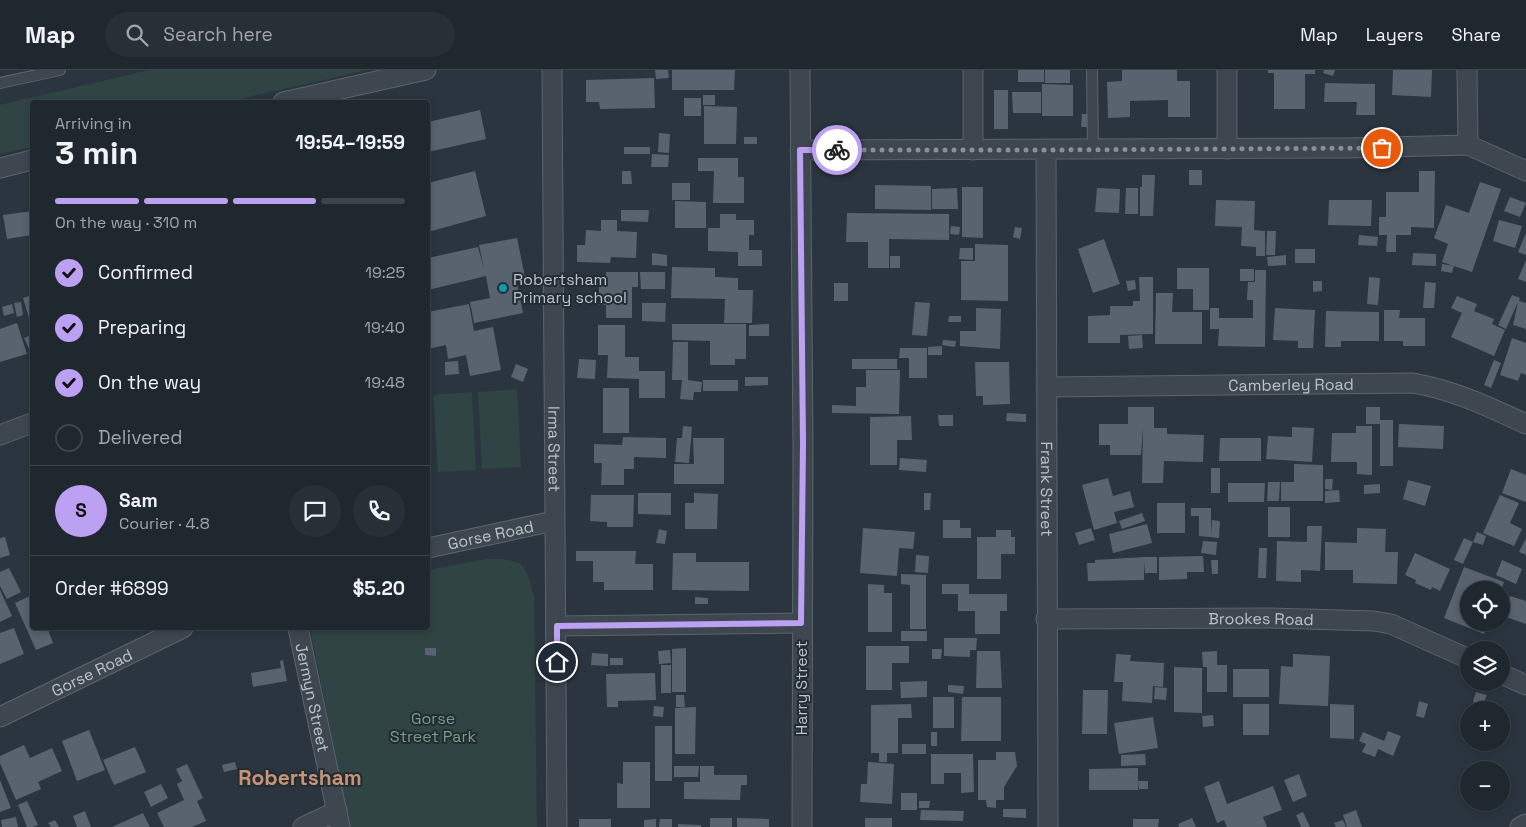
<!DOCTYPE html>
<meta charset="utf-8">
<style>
:root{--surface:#20282f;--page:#283037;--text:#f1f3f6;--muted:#a2a6aa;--line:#3d444b;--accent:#bca0f2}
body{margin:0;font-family:"Space Grotesk",sans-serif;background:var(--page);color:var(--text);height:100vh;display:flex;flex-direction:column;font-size:19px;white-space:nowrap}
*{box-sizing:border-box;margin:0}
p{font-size:16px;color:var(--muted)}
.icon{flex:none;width:28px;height:28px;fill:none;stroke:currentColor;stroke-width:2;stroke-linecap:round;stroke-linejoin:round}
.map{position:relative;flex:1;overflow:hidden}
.drawer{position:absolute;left:30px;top:30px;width:400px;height:530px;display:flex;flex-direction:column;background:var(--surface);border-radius:5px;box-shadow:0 2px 8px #0003,0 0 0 1px var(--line)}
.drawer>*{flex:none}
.fabs{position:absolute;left:1460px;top:511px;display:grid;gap:10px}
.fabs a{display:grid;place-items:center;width:50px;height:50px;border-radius:50%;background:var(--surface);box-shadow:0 2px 8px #0003,0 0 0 1px var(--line);font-size:25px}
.pin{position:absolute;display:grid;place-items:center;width:42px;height:42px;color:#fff;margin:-21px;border:2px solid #fff;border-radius:50%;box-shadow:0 1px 5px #0007}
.courier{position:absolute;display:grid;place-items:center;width:50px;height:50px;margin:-25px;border:4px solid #bca0f2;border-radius:50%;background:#fff;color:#222;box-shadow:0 1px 6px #0007}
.headline em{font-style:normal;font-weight:700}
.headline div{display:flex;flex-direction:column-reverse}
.headline{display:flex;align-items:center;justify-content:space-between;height:85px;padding:0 25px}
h1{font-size:32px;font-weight:700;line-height:38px}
.bar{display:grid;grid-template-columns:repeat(4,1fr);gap:8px 5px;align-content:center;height:60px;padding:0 25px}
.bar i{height:6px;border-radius:4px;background:var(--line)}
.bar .active{background:var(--accent)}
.bar p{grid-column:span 4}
.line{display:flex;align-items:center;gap:12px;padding:0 25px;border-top:1px solid var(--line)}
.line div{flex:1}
.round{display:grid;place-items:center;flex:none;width:52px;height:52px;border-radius:26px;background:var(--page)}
ol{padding:0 25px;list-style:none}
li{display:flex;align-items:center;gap:15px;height:55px}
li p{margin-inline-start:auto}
li .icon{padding:5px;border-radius:50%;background:var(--accent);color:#111;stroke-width:4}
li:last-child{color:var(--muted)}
li i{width:28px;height:28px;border:2px solid var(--line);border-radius:50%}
header{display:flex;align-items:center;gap:30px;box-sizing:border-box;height:70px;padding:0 25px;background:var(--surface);border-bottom:1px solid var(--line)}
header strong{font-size:24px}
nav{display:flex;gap:28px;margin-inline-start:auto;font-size:18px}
.search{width:350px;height:45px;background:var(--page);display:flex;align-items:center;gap:12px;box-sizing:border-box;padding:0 18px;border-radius:28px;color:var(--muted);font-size:19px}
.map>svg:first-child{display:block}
.green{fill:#2f4443}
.building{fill:#58636f}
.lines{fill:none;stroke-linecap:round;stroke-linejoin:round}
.lane-casing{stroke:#5c656d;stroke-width:12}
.street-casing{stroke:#5c656d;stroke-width:21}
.lane{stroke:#3e4750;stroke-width:10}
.street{stroke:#3e4750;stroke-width:19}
.done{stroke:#889199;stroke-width:5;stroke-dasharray:0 9}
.route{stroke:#bca0f2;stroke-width:6}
.culture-dot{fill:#0f9aa8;stroke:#222c35;stroke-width:2}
.labels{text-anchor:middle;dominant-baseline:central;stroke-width:4;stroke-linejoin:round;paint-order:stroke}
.poi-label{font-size:16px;fill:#bbc2ca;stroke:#222c35;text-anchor:start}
.street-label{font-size:16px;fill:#bbc2ca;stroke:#222c35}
.park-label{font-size:16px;fill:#7c9d81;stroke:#222c35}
.district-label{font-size:21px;font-weight:bold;fill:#ca9375;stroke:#222c35}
</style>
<header>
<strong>Map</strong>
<div class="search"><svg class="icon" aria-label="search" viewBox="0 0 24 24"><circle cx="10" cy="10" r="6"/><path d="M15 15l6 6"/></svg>Search here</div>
<nav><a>Map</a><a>Layers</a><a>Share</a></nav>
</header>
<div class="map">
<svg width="1526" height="757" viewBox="0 0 1526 757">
<rect width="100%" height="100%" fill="#2a353f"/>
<!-- green -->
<path class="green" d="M149 0H368L226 32H32V77L0 84V35Z
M517 319 521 397 482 399 478 322Z
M472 322 476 400 438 402 433 325Z
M486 489H503L520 493 527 503 534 526 537 757H350L310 558H428V500Z"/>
<!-- building -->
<path class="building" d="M655 0H668L669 8 656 9Z
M672 0H735L734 20H672Z
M1018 0H1044V12H1018Z
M1045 0H1070V13H1045Z
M1122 0H1177V11H1190V47H1168V30L1130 31V47L1108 48 1107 12 1122 11Z
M1268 0H1315V4H1305V39H1274V3H1268Z
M1324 0H1335L1333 6 1323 3Z
M1393 0H1432L1431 27 1392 25Z
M654 8 655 38 600 39 599 32H586V10Z
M1325 13 1375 14V45H1356L1357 32H1324Z
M1042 14 1073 15V46H1042Z
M994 20H1008V59H994Z
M1012 22H1041V43H1013Z
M703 25H715V35H703Z
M684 28H701V46H684Z
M704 36 737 37 736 74H704Z
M480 40 486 69 428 82V52Z
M1082 44H1089L1088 57H1081Z
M659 63 670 64 669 83 658 82Z
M744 67H757V74H744Z
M624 77H650V84H624Z
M652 84 669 85 668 97H651Z
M698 88H738V107H744V133H713L714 101H698Z
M1189 100H1202V115H1189Z
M475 101 486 146 428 162V113Z
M622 101H631L632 114H622Z
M1419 101H1435L1434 158 1411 157V165H1396V182H1386L1387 165H1379V147H1386V122H1419Z
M1142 105H1155L1153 146H1140V117H1142Z
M1480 112 1501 119 1472 202 1442 192 1448 174 1434 168 1446 135 1469 143Z
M672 113H690V130H672Z
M875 115 931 116V140L875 139Z
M962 117H983V168L962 167Z
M957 118 958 139H932V119Z
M1097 118 1120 119 1119 143 1095 142Z
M1126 118H1138V144H1125Z
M1510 127 1526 133 1520 147 1504 141Z
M1216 130 1255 131 1254 160 1265 161V186H1256V177L1241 176 1242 157 1215 156Z
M1329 130H1372L1371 156 1328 155Z
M675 131 706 132V158H675Z
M621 140H649L648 152 621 151Z
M32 141V165L7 169 3 145Z
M847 143 949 144V170L889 169V198H868V172H846Z
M720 144H736V150H754V165H749V180H762V196H738V182L708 181V158H720Z
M601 150H617V161L637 162 636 188 611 187 610 193 577 192V175H585L586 160 601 161Z
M1499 150 1522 156 1515 178 1493 171Z
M951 156 960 157 959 165 950 164Z
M1015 157 1022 158 1020 169 1013 167Z
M1267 161H1276L1275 185H1266Z
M1526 163V185L1518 182Z
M1359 165 1378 167 1377 176 1358 175Z
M517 168 525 207 516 209 523 243 474 253 470 232 490 228 486 206 428 220V188L478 177 484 199 479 175Z
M1104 169 1120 214 1093 223 1078 179Z
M975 174 1008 175V231L961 230V191H975Z
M960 178H973V190L959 189Z
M1295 179H1315V193H1295Z
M652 183 667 185V196L652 195Z
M1413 183 1436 184V196L1412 195Z
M1286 185V195L1268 196 1267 187Z
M890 186H900V198H890Z
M1526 190V212L1518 209Z
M1442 194 1454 196 1452 203 1441 201Z
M672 197 715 198V207L738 208V220H753L752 253H724L725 229 671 228Z
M1177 198H1209V240H1193V219H1177Z
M1240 199H1254V211H1240Z
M1255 200H1266L1265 277 1218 276 1219 259H1210V238H1219V248H1253V230H1247L1248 212H1255Z
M606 202H638V217H632V248H606V235H599V212L606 211Z
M640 202H665V219H641Z
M1139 207H1153V264L1120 265V273H1088V246L1110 245V236H1133V231H1140Z
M1369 207 1380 208 1378 235 1367 234Z
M1135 210 1136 219 1128 221 1126 211Z
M1313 211H1322V221L1313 222Z
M1425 212 1436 213 1434 238H1423Z
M834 213H848V231H834Z
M1156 223H1173L1172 242H1202V274H1155Z
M32 225V258L23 228Z
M1512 225 1520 228 1519 231 1526 233V259L1513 255 1518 232 1506 259 1498 255Z
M1457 226 1477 234 1474 241 1494 249 1492 254 1505 260 1494 286 1451 267 1462 243 1451 238Z
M21 232 23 245 17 247 14 233Z
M915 232 930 233 927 266 912 265Z
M642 233H666L665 252 642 251Z
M12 234 14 243 4 246 2 237Z
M469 234 474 261 493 257 501 300 470 306 466 285 448 289 446 275 428 279V242Z
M976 238 1001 239 1000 279 960 276V261H976Z
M1275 238 1315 240 1313 278H1298V271L1273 270Z
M1384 240H1400L1399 248H1425V276H1403V271H1384Z
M1326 241 1379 242V271H1341V277H1325Z
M949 246H961V252H948Z
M17 253 27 284 0 292V259Z
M672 254H746V289H735V295H710V271L672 270Z
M769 254V266H749V255Z
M598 255H625V287H639V301H665V328H639V309L607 308 608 285H598Z
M31 265 32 282 31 283 24 268Z
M1142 265 1143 278 1129 279 1128 266Z
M1512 268 1526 273V305L1521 303 1518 311 1500 305Z
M943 270 956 271 955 277 942 275Z
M673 272H688V310L702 312 701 322H694L693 330 680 329 682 310H672Z
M942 276V285H928V277Z
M900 278H927V308H909V288H899Z
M579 289 596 290 595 309 577 308Z
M852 289H897V299H852Z
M1494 290 1501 293 1491 318 1484 315Z
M458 291 459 304 445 305V292Z
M975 292H1009L1010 334 983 335V326H976Z
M516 294 528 299 523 312 511 307Z
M866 300H900L899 344 832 343V335L856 336V317H866Z
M745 307H768V315L745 316Z
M703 310H738V321H703Z
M603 318H629V363H603Z
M1128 337H1154V358H1167V364L1204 365 1203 392 1164 391 1163 413H1142L1143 357 1141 385H1110V375H1099V354H1128Z
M1366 337H1380V350H1393V396H1380V354H1366Z
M1007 343 1026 344V352L1006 351Z
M938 345H953V356H939Z
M911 346 912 370H897V395H870V347Z
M1399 354 1444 356 1443 379 1398 377Z
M683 356 692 357 689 393 675 392 677 368H682Z
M1356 356H1372V405L1357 404V392H1331L1332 363H1356Z
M1292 357 1314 358 1312 392 1266 389 1268 366 1292 367Z
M623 367 666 368V388L634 387V399H624V415H601L602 393H594V374L622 375Z
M693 368H724V414H674V394H694Z
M1220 368H1261V391H1219Z
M900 388 927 390 926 402 899 400Z
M1294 394 1323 395V431H1281V412H1294Z
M1211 398H1220V423H1211Z
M1511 399 1526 405V432L1502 423Z
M1108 408 1113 426 1130 421 1134 437 1114 442 1117 453 1094 460 1082 415Z
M1325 409H1333L1332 420 1325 419Z
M1408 410 1431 416 1425 436 1403 429Z
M1268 412H1280L1279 431H1267Z
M1228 413H1265L1264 432H1228Z
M1380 414V423L1364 424V415Z
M1339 420 1340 432 1325 433V421Z
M638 423H671V445L638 444Z
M694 423 718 424 717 459H685V433H694Z
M924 423H931L930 440H924Z
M591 425H634L633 457H607V452L590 451Z
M1500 425 1519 433 1510 453 1522 459 1514 476 1483 463Z
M1157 433H1185V463H1157Z
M1268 437H1290V467H1268Z
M1191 438H1211V464L1212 450 1220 451 1219 468 1199 466V446H1191Z
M1142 443 1145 451 1122 459 1119 451Z
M943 450H960V458H971V468H943Z
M1147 454 1152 473 1113 483 1109 464Z
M1307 456H1322L1320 501 1301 500V512L1276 511 1277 471 1307 472Z
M863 458 915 462 913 479 899 478 897 506 860 503Z
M1091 458 1095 470 1079 475 1075 463Z
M1357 458 1386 459 1385 482H1398L1397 514 1353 513V500H1325V472L1357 473Z
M659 459 667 461 665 474 656 473Z
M996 460H1011V467H1015V484H1001V509H977V467H996Z
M1477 462 1486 466 1483 475 1473 472Z
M5 467 10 485 0 488V468Z
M1464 468 1473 472 1463 494 1454 490Z
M1526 468V485L1519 482Z
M1203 471 1217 472 1216 485 1201 483Z
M1259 478H1267L1266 508H1258Z
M576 481H636L635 494H653V520H604V512H593V491H576Z
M673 483H696V492H749V521L672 520Z
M1415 483 1450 499 1440 521 1432 517 1431 520 1415 513 1416 510 1405 505Z
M916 485 929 486 928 503 915 502Z
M1203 486 1204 502H1187V509L1159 510V487Z
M1144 487H1157V503H1145L1144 491V510L1088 511 1087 493H1095V490Z
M1211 490H1218V504H1212Z
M1502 490 1522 499 1516 514 1496 505Z
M1464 497 1504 512 1501 520H1469V552H1488L1484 564 1444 548Z
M9 498 21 522 7 529 0 516V502Z
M901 504 926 505V559H910V515L901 514Z
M868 514 884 515V523H892V562H868Z
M942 514H969V524H1007V541H1000V564H975V541H958V524H942Z
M0 520 12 546 0 552Z
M32 525V558H53L48 560 53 573 36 580 15 533Z
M1510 526 1526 531V554L1503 546Z
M695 527 708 528V534H695Z
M14 558 24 584 0 594V563Z
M901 561H927V571H901Z
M944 568H977L976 580H970V587L944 586Z
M866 576H909V593H892V620H866Z
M425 578H436V586L425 585Z
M686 578V622H672V579Z
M932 579H942L941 589H932Z
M670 580 671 593 659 594 658 581Z
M977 581H1000L1002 618H976Z
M1217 581V595H1227V622H1207V597H1203L1202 582Z
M592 583 608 584V596L591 595Z
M1116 584 1131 585 1130 591 1164 593 1163 617 1153 616 1152 633 1122 631 1123 612H1114Z
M1293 584 1330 586 1328 636 1279 634 1281 596 1293 597Z
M610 588H623V595H610Z
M283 590 287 611 253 617 251 603 281 598 280 591Z
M661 595H671V623H661Z
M1174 597 1202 598V643L1174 642Z
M1233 599H1269V627H1233Z
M655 603 656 630 618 631V637H607L606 604Z
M927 611V627L901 628 900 612Z
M948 615 964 616 963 624 948 622Z
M1155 617 1167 618 1166 630 1154 629Z
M1083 620H1108L1107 664H1082Z
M1476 622 1487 625 1483 635 1473 632Z
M676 625H684L685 637H676Z
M933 627H954V658H933Z
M962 627H1001V671H961Z
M1419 631 1428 634 1424 648 1416 646Z
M911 634 912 648H898V683H887V692H879V683H871V635Z
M1243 634H1269V665H1243Z
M1330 634 1354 635V669L1330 668Z
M654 636 664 637 663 647 653 646Z
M696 637 695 684H675V638Z
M1213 645 1214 656 1203 657 1202 646Z
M1153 647 1158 678 1119 684 1114 653Z
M655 656H672V711H655Z
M89 660 105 700 77 711 62 671Z
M1388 661 1401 666 1393 686 1378 679 1375 687 1362 682 1366 674 1359 671 1363 662 1384 671Z
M931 662H937V676H931Z
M902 674H926V684H902Z
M24 675 30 688 52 678 62 701 38 712 41 719 16 730 0 693V686Z
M135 677 146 702 114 715 103 690Z
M996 682H1015L1017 696 1004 717V730H996V738L987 737 986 730H978V690H996Z
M931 684H973L974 722 961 723V703H944V714H931Z
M1145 684 1146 695 1121 696V685Z
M235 692 237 699 224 702 222 695Z
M623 692H650V738H617V713L623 714Z
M868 692 894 694 892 734 860 732 861 714H867Z
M187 694 203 728 197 731 206 751 192 757H164L157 743 184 730 177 714 182 711 176 699Z
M674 696H699L698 707H674Z
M700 696H714V705H747V715H741L740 730 684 729V712H700Z
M1138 698V720H1089V699Z
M1299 704 1307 726 1293 732 1284 710Z
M0 710 11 738 0 742Z
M1138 711H1148V719H1139Z
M1219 711 1227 734 1273 716 1282 740 1263 747 1267 757H1227L1224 750 1217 753 1204 717Z
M161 714 168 728 151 737 144 722Z
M901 723H917V740H901Z
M27 731 38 755 33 757H27L18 735Z
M919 731H930L929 738H919Z
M1003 739H1026V748L1003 747Z
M921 740 964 741 963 751 920 750Z
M1356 740 1362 757H1347L1343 745Z
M85 741 91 757H77L73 746Z
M1303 742 1310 757H1301L1296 745Z
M143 743 150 757H112Z
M16 747 18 757H2L1 750Z
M710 748H732V757H710Z
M737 748 769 749V757H737Z
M865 748H892V757H865Z
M1192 748 1196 757H1179L1178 754Z
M579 749H611V757H579Z
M656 749V757H644V750Z
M660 749H672V757H659Z
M1133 749H1159L1158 757H1133Z
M55 750 59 757H51L48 753Z
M1343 750 1346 757H1336L1334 753Z
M678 754 701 755V757H678Z"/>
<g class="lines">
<!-- lane casing -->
<g class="lane-casing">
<path id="lane" d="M1092 0 1093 80
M0 13 60 0"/>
</g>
<!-- street casing -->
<g class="street-casing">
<g id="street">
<path id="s1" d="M552 0 557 757"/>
<path d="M800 0 803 374 802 757"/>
<path d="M1227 0V79"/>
<path d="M1467 0 1468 75"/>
<path d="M283 32 426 0"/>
<path d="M800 80 1347 78 1468 75 1526 101"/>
<path d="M973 80V0"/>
<path id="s2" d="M1046 80 1048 757"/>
<path d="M0 98 32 90"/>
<path id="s3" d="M1047 317 1413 313C1454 320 1489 337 1526 354"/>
<path d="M0 365 32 353"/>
<path id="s4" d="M428 478 554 451"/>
<path id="s5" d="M1046 549 1268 548 1374 551 1391 554 1469 589"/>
<path d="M557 556 801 553"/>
<path id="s6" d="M298 558 340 757"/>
<path d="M1501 604 1526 615"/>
<path id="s7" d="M0 647 183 558"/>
<path d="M303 757 337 741"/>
<path d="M1520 757 1526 754"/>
</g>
</g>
<!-- lane -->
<use href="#lane" class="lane"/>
<!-- street -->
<use href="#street" class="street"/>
</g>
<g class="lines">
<!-- done -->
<path class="done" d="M837 80H1046L1382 78"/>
<!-- route -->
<path class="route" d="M557 592V556L801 553 803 374 800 80H837"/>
</g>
<!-- markers -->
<circle class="culture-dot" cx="503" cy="218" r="5"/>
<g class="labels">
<!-- poi labels -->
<g class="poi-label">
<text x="513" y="209">Robertsham<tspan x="513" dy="18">Primary school</tspan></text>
</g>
<!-- street labels -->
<g class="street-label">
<text stroke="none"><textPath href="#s3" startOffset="244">Camberley Road</textPath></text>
<text stroke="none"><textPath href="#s1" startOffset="379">Irma Street</textPath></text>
<text stroke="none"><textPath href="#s2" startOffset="339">Frank Street</textPath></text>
<text stroke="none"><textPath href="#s4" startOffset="64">Gorse Road</textPath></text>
<text stroke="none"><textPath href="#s5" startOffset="215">Brookes Road</textPath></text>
<text stroke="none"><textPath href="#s7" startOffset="102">Gorse Road</textPath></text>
<text transform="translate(801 618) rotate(-90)">Harry Street</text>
<text stroke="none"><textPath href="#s6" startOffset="71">Jermyn Street</textPath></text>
</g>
<!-- park labels -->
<g class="park-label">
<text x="433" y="648">Gorse<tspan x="433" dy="18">Street Park</tspan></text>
</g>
<!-- district labels -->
<g class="district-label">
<text x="300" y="707">Robertsham</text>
</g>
</g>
</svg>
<div class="fabs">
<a><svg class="icon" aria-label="locate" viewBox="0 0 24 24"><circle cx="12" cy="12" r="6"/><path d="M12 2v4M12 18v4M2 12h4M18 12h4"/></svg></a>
<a><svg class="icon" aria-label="layers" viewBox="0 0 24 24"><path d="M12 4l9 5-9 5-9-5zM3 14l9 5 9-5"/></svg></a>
<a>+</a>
<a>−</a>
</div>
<div class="pin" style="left:1382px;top:78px;background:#ea580c"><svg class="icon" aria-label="bag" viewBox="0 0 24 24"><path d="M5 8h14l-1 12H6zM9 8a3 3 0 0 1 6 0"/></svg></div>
<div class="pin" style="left:557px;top:592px;background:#1f2937"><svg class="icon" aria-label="home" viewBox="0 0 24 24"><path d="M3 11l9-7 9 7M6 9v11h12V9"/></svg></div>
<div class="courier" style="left:837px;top:80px"><svg class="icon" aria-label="bike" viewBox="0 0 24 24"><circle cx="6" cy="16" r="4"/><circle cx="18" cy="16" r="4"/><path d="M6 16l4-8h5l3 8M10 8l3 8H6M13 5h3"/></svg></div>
<section class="drawer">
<div class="headline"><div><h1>3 min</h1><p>Arriving in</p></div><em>19:54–19:59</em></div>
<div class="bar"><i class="active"></i><i class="active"></i><i class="active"></i><i></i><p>On the way · 310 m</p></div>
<ol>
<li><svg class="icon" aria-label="check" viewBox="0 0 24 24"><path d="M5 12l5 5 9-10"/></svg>Confirmed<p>19:25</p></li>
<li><svg class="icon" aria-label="check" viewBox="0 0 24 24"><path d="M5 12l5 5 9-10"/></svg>Preparing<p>19:40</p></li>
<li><svg class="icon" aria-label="check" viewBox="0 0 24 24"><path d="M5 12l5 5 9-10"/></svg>On the way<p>19:48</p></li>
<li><i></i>Delivered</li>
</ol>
<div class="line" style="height:90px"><b class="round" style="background:var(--accent);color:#111">S</b><div><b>Sam</b><p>Courier · 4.8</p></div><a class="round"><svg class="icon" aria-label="chat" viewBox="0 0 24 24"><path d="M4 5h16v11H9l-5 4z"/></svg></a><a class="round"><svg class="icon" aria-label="phone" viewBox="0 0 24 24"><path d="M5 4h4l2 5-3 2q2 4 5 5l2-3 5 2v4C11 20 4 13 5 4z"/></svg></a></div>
<div class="line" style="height:65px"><div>Order #6899</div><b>$5.20</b></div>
</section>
</div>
